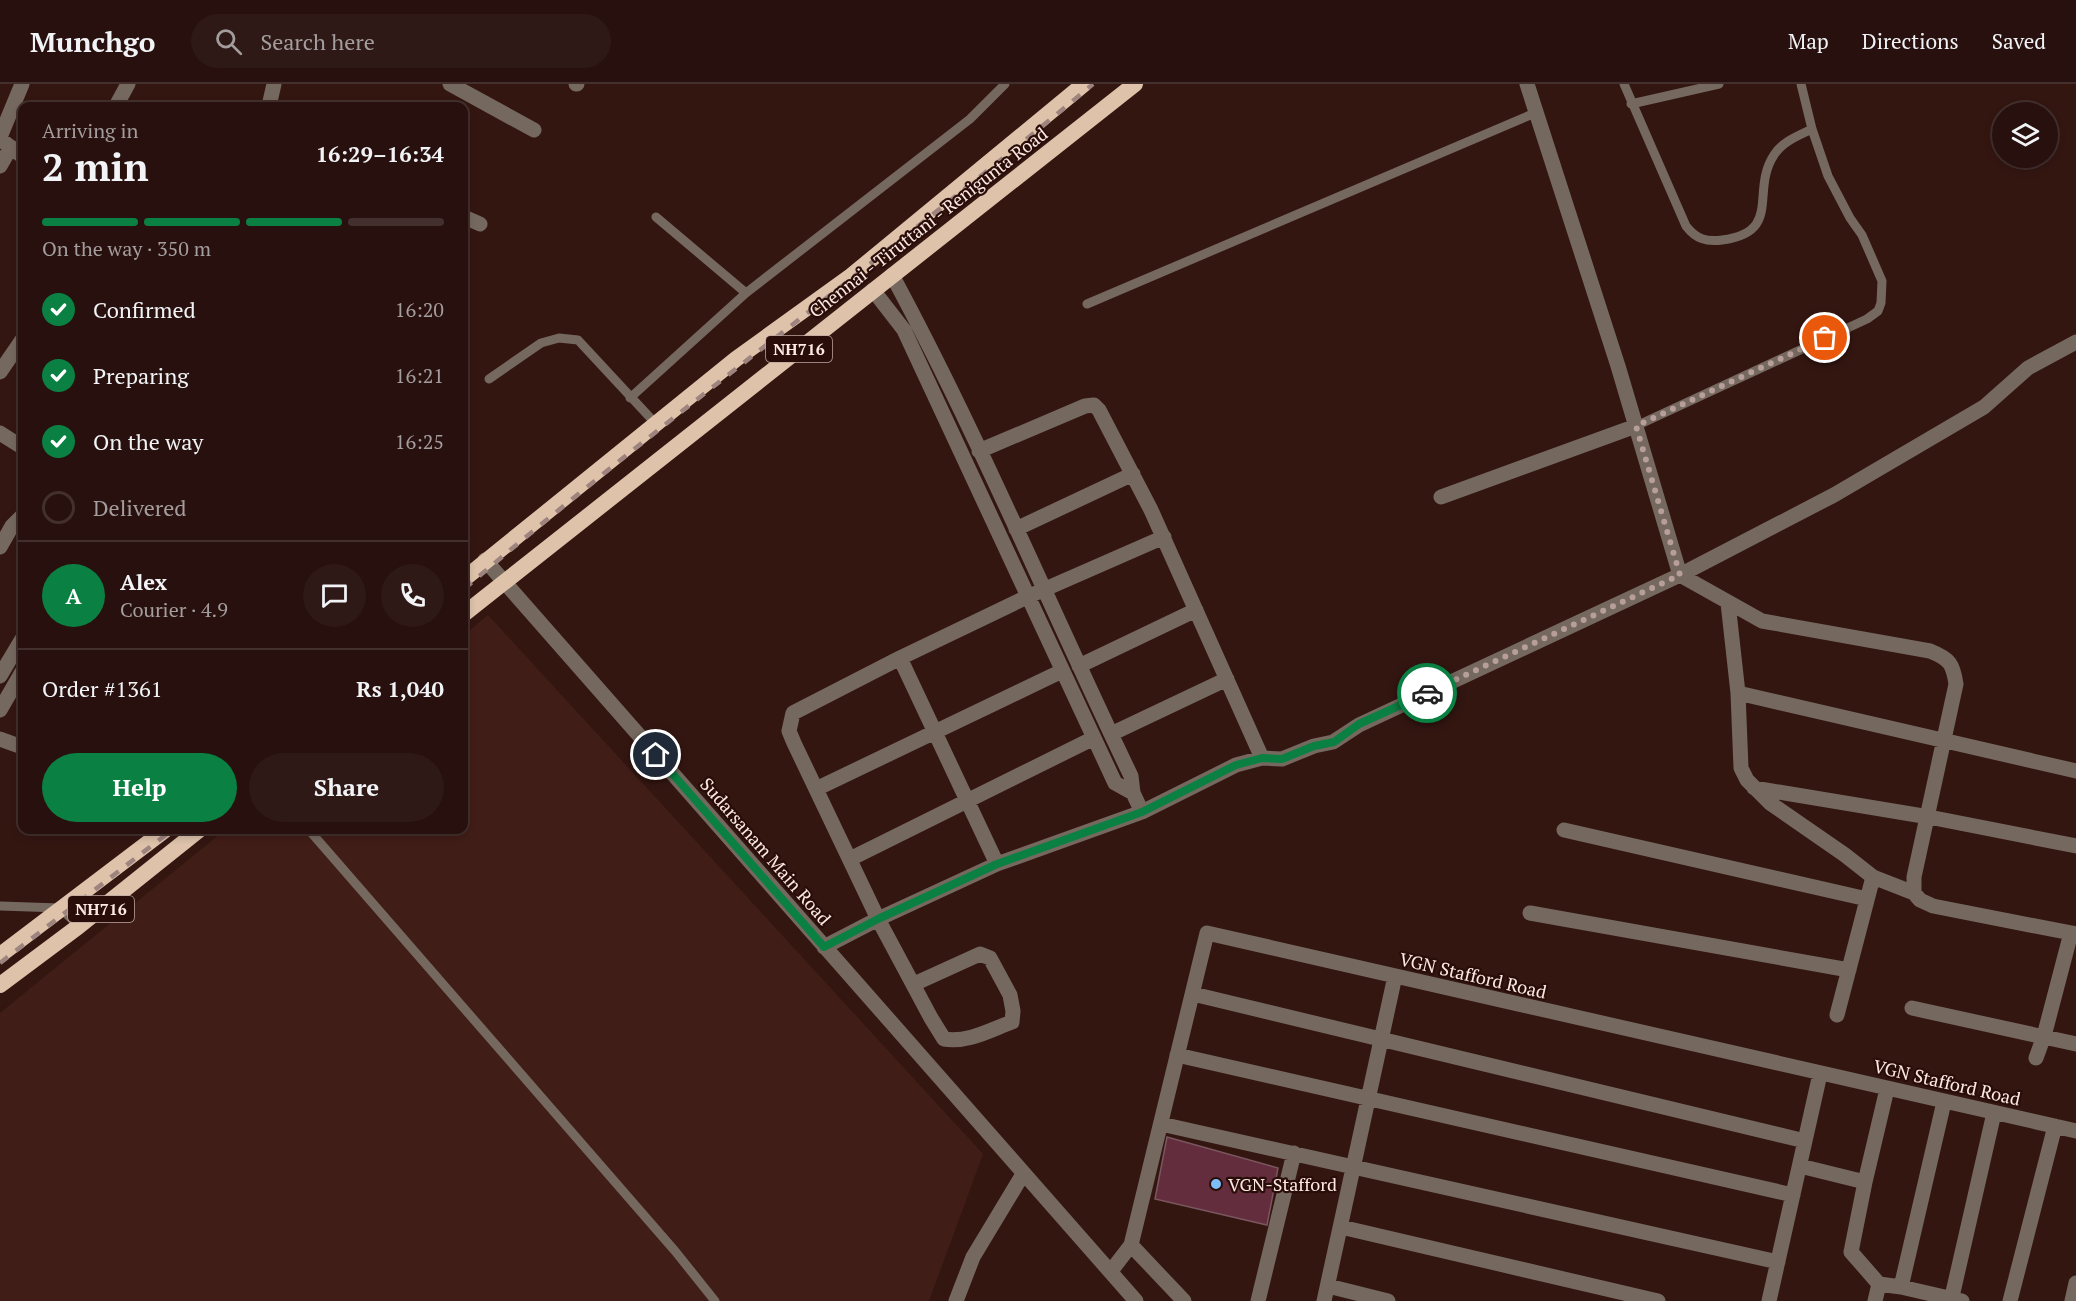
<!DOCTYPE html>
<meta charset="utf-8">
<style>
:root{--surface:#27100d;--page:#2f1916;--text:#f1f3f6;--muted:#a49d9d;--line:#43302e;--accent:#0b8043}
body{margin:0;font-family:"PT Serif",serif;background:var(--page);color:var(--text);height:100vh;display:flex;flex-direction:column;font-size:22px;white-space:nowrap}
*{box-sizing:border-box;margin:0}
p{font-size:20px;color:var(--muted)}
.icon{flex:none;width:33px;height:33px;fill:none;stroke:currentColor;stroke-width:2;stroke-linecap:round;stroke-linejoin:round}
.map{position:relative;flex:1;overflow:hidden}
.side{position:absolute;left:18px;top:18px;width:450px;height:732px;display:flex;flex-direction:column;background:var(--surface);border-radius:12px;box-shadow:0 3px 9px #0003,0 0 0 2px var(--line)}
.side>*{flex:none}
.controls{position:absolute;left:1992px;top:18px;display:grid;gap:12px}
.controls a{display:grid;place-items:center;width:66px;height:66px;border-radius:50%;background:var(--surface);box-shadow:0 3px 9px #0003,0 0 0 2px var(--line);font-size:30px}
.pin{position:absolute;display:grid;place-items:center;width:51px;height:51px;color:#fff;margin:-26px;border:3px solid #fff;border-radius:50%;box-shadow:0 2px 6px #0007}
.courier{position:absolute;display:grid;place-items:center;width:60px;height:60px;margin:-30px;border:4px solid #0b8043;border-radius:50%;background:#fff;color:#222;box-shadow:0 2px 8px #0007}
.overview em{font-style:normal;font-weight:600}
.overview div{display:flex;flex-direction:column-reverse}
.overview{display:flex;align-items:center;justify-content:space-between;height:102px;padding:0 24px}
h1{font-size:39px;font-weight:600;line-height:45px}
.bar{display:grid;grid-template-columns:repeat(4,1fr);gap:9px 6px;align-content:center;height:72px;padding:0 24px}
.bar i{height:8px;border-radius:4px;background:var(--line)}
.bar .selected{background:var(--accent)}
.bar p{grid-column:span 4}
.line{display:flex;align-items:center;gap:15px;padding:0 24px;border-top:2px solid var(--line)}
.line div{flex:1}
.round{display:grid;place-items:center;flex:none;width:63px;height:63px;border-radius:32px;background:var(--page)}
ol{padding:0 24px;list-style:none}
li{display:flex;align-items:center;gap:18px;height:66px}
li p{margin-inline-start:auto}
li .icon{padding:6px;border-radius:50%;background:var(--accent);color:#fff;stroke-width:4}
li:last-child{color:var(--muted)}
li i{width:33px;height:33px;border:3px solid var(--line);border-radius:50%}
.primary-button{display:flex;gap:12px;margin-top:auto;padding:12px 24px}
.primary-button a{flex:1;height:69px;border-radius:36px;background:var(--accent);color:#fff;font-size:24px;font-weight:600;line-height:69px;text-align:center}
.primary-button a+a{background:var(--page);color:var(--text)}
header{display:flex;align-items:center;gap:36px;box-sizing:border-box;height:84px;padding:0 30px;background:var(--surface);border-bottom:2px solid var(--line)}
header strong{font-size:28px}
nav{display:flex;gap:33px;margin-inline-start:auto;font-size:21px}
.search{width:420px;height:54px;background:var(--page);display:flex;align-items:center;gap:15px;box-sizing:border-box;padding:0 21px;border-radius:33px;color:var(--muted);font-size:22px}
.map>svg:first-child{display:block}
.built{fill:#411d17}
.building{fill:#632d3e;stroke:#7a565f;stroke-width:1.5}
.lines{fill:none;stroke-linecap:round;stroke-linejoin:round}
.service{stroke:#75695f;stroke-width:9}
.minor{stroke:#75695f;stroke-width:15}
.tertiary{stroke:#75695f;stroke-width:15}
.trunk{stroke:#dec2aa;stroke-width:16}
.rail{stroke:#9d847f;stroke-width:4.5;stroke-dasharray:10 10;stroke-linecap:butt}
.done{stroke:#b79e9a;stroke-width:6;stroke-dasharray:0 10.8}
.route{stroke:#0b8043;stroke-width:8}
.poi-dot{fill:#7bbef8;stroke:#290d08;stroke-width:2}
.labels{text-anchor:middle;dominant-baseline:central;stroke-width:4.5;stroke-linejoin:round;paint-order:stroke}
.shield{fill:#290d08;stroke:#bda6a1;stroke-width:1.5}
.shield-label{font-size:16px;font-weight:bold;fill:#fde8e3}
.street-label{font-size:18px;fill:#fde8e3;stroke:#290d08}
.poi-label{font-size:18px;fill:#fde8e3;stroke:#290d08;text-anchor:start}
</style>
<header>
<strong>Munchgo</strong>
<div class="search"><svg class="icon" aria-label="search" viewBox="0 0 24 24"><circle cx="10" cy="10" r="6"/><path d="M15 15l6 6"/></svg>Search here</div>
<nav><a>Map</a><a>Directions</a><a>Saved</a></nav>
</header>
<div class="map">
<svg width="2076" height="1217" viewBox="0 0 2076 1217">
<rect width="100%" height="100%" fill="#341611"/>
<!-- built -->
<path class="built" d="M488 531 983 1070 929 1217H0V929L225 746H464V551Z"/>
<!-- building -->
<path class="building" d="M1167 1053 1278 1084 1267 1141 1155 1115Z"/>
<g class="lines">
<!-- service -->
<path class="service" d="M1624 0 1686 142C1696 155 1706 158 1722 156 1783 148 1750 107 1774 71 1783 57 1798 52 1812 45
M1631 20 1719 0
M656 133 746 209
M1087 220 1535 29
M489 295 541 259 559 254 578 256 656 340
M630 314 746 209 970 35 1005 0
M1636 342 1867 235 1878 227 1881 219 1882 197 1862 151 1850 134 1828 92 1812 45 1801 0
M309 746 675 1167 715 1217
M0 822 60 824 79 842"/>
<!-- minor -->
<path class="minor" d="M450 0 534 46
M576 0H577
M1527 0 1618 282 1680 491 1834 411 1984 323 2028 284 2076 258
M116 22 128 0
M269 22 274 0
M0 53 22 0
M0 55 22 72
M0 82 11 63
M464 133 480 140
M892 191C980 354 1051 526 1131 692L1133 709 1142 728
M873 206 904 246 1115 699 1133 709
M0 288 22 256
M0 349 22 363
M979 367 1085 322 1094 321 1099 326 1151 426 1262 674
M1441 413 1636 342
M1016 445 1133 390
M0 463 12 442 22 432
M485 476 1136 1217
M1728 519 1738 609 1741 684 1747 696 1770 719 1845 771 1873 793 1914 809
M900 574 997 780
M1079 582 1196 526
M0 592 22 555
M1738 609 2076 687
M0 626 22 588
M1111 650 1227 595
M1754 704 1929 733 2076 762
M816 705 1062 587
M1564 746 1867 815
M850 775 1094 654
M1530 829 1849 886
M824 863 878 835 997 780 1142 728 1236 681 1262 674 1282 675 1314 662 1333 658 1359 641 1680 491 1762 537 1930 567C1950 575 1953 580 1956 600L1914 793V809L1920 816 1933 822 2076 850
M914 900 980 870 990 874 1010 911 1013 927 1012 938C990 946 968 959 944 955L931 934 878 835 794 659 789 647 793 629 900 574 1027 513 1164 453
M1193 910 1805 1057
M1912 924 2076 960
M1837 931 1873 793
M1177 971 1793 1111
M2036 974 2044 952 2071 849
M1887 1005 1865 1098 1851 1168 1879 1200 1901 1203 1962 1217
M1161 1040 1778 1178
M1800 1082 1865 1098
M1341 1143 1658 1217
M1131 1161 1184 1217
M1111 1187 1131 1161 1207 849 2076 1047
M1328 1202 1388 1217
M1901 1203 1944 1018
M956 1217 973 1173 1023 1090
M1258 1217 1294 1069
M1324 1217 1395 892
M1769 1217 1820 990
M1875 1217 1879 1200
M1951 1217 1994 1029
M2010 1217 2055 1042
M2072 1217 2076 1199"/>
<!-- tertiary -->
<path class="tertiary" d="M0 655 22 663"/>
<!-- trunk -->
<path class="trunk" d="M464 495 736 275 851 192 1084 0
M464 530 1135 0
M0 871 165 746
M0 901 79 842 199 746"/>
<!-- rail -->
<path class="rail" d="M464 505C668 331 887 173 1093 0
M0 879 172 746"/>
</g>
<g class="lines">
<!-- done -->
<path class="done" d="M1427 609 1680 491 1636 342 1825 254"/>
<!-- route -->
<path class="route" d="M656 671 824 863 878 835 997 780 1142 728 1236 681 1262 674 1282 675 1314 662 1334 658 1359 640 1427 609"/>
</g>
<!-- markers -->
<circle class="poi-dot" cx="1216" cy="1100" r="6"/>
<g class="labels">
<!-- shield labels -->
<g class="shield">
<rect x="766" y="252" width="66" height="26" rx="4.5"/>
<rect x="68" y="812" width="66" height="26" rx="4.5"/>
</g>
<g class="shield-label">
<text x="799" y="265">NH716</text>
<text x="101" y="825">NH716</text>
</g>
<!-- street labels -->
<g class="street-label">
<text transform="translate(928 138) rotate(-38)">Chennai - Tiruttani - Renigunta Road</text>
<text transform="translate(766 767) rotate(49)">Sudarsanam Main Road</text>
<text transform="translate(1473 891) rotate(13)">VGN Stafford Road</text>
<text transform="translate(1947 998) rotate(13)">VGN Stafford Road</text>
</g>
<!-- poi labels -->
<g class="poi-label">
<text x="1228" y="1100">VGN-Stafford</text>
</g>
</g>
</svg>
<div class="controls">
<a><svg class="icon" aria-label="layers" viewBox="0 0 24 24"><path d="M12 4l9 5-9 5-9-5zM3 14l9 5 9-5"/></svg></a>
</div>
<div class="pin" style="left:1825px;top:254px;background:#ea580c"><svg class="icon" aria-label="bag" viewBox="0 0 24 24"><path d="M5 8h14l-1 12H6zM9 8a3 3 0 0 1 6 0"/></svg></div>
<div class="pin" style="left:656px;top:671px;background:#1f2937"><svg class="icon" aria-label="home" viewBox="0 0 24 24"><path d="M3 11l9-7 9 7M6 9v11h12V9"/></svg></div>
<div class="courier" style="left:1427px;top:609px"><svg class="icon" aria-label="car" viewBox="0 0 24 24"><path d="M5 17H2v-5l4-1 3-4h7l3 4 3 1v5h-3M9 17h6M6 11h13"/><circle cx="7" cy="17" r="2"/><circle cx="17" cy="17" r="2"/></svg></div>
<section class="side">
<div class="overview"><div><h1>2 min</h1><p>Arriving in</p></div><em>16:29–16:34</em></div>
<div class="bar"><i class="selected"></i><i class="selected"></i><i class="selected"></i><i></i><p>On the way · 350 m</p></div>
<ol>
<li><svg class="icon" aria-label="check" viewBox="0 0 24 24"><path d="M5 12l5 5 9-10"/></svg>Confirmed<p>16:20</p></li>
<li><svg class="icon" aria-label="check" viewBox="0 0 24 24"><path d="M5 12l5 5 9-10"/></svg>Preparing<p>16:21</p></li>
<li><svg class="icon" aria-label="check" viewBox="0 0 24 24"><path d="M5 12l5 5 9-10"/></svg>On the way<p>16:25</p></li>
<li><i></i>Delivered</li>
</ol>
<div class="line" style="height:108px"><b class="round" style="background:var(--accent);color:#fff">A</b><div><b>Alex</b><p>Courier · 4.9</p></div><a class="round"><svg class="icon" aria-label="chat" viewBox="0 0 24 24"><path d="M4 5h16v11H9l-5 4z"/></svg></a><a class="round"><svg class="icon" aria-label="phone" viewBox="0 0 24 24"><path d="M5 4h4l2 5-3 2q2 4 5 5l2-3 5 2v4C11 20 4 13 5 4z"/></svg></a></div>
<div class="line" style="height:78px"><div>Order #1361</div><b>Rs 1,040</b></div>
<div class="primary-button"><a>Help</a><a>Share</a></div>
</section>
</div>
